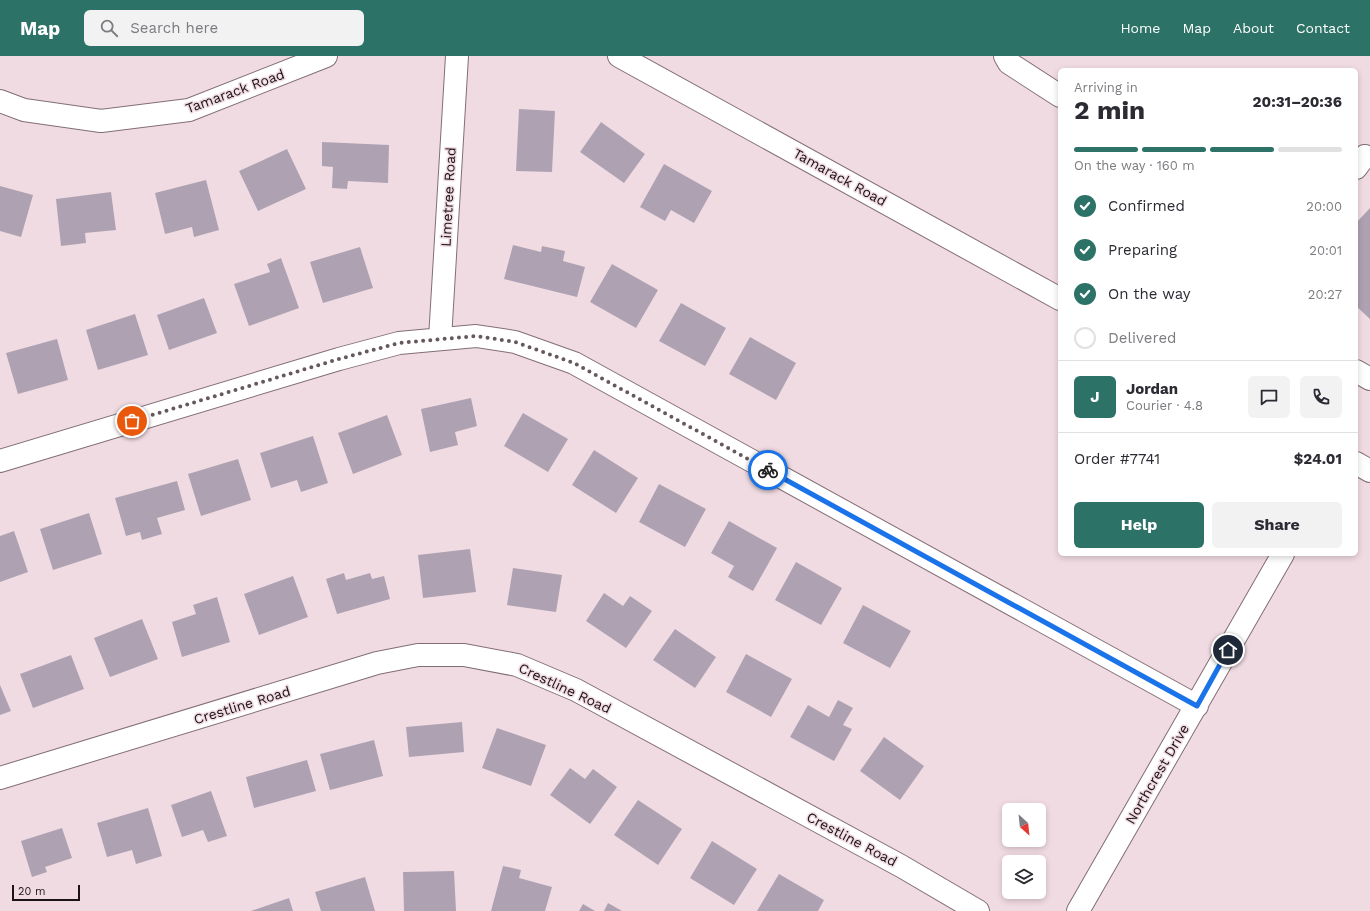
<!DOCTYPE html>
<meta charset="utf-8">
<style>
:root{--surface:#fff;--page:#f2f2f3;--text:#2b2b33;--muted:#7c7c81;--line:#e1e1e2;--accent:#2c7267}
body{margin:0;font-family:"Work Sans",sans-serif;background:var(--page);color:var(--text);height:100vh;display:flex;flex-direction:column;font-size:15px;white-space:nowrap}
*{box-sizing:border-box;margin:0}
p{font-size:13px;color:var(--muted)}
.icon{flex:none;width:22px;height:22px;fill:none;stroke:currentColor;stroke-width:2;stroke-linecap:round;stroke-linejoin:round}
.map{position:relative;flex:1;overflow:hidden}
.sheet{position:absolute;left:1058px;top:12px;width:300px;height:488px;display:flex;flex-direction:column;background:var(--surface);border-radius:6px;box-shadow:0 2px 6px #0003}
.sheet>*{flex:none}
.needle{width:26px;rotate:153deg}
.fabs{position:absolute;left:1002px;top:747px;display:grid;gap:8px}
.fabs a{display:grid;place-items:center;width:44px;height:44px;border-radius:6px;background:var(--surface);box-shadow:0 2px 6px #0003;font-size:20px}
.scale{position:absolute;left:12px;bottom:10px;width:68px;box-sizing:border-box;padding-left:4px;border:2px solid #1b1316;border-top:0;font-size:11px;line-height:14px;white-space:nowrap;color:#1b1316;-webkit-text-stroke:3px #f1dbe3;paint-order:stroke}
.pin{position:absolute;display:grid;place-items:center;width:34px;height:34px;color:#fff;margin:-17px;border:2px solid #fff;border-radius:50%;box-shadow:0 1px 4px #0007}
.courier{position:absolute;display:grid;place-items:center;width:40px;height:40px;margin:-20px;border:3px solid #1a73e8;border-radius:50%;background:#fff;color:#222;box-shadow:0 1px 5px #0007}
.overview em{font-style:normal;font-weight:700}
.overview div{display:flex;flex-direction:column-reverse}
.overview{display:flex;align-items:center;justify-content:space-between;height:68px;padding:0 16px}
h1{font-size:26px;font-weight:700;line-height:30px}
.bar{display:grid;grid-template-columns:repeat(4,1fr);gap:6px 4px;align-content:center;height:48px;padding:0 16px}
.bar i{height:5px;border-radius:3px;background:var(--line)}
.bar .selected{background:var(--accent)}
.bar p{grid-column:span 4}
.line{display:flex;align-items:center;gap:10px;padding:0 16px;border-top:1px solid var(--line)}
.line div{flex:1}
.round{display:grid;place-items:center;flex:none;width:42px;height:42px;border-radius:6px;background:var(--page)}
ol{padding:0 16px;list-style:none}
li{display:flex;align-items:center;gap:12px;height:44px}
li p{margin-inline-start:auto}
li .icon{padding:4px;border-radius:50%;background:var(--accent);color:#fff;stroke-width:4}
li:last-child{color:var(--muted)}
li i{width:22px;height:22px;border:2px solid var(--line);border-radius:50%}
.button{display:flex;gap:8px;margin-top:auto;padding:8px 16px}
.button a{flex:1;height:46px;border-radius:6px;background:var(--accent);color:#fff;font-size:16px;font-weight:700;line-height:46px;text-align:center}
.button a+a{background:var(--page);color:var(--text)}
header{display:flex;align-items:center;gap:24px;box-sizing:border-box;height:56px;padding:0 20px;background:var(--accent);color:#fff}
header strong{font-size:19px}
nav{display:flex;gap:22px;margin-inline-start:auto;font-size:14px}
.search{width:280px;height:36px;background:var(--page);display:flex;align-items:center;gap:10px;box-sizing:border-box;padding:0 14px;border-radius:6px;color:var(--muted);font-size:15px}
.map>svg:first-child{display:block}
.building{fill:#aea2b2}
.lines{fill:none;stroke-linecap:round;stroke-linejoin:round}
.minor-casing{stroke:#826e76;stroke-width:24}
.minor{stroke:#fff;stroke-width:22}
.done{stroke:#66595e;stroke-width:4;stroke-dasharray:0 7.2}
.route{stroke:#1a73e8;stroke-width:5}
.labels{text-anchor:middle;dominant-baseline:central;stroke-width:3;stroke-linejoin:round;paint-order:stroke}
.street-label{font-size:14px;fill:#1b1316;stroke:#f1dbe3}
</style>
<header>
<strong>Map</strong>
<div class="search"><svg class="icon" aria-label="search" viewBox="0 0 24 24"><circle cx="10" cy="10" r="6"/><path d="M15 15l6 6"/></svg>Search here</div>
<nav><a>Home</a><a>Map</a><a>About</a><a>Contact</a></nav>
</header>
<div class="map">
<svg width="1370" height="855" viewBox="0 0 1370 855">
<rect width="100%" height="100%" fill="#f1dbe3"/>
<!-- building -->
<path class="building" d="M519 53 555 55 552 116 516 115Z
M601 66 645 98 624 127 580 96Z
M322 86 389 89 388 127 348 125 347 133 332 132 333 111 322 110Z
M287 93 306 133 258 155 239 115Z
M664 108 712 135 694 167 671 154 665 165 640 151Z
M206 124 219 174 194 181 192 171 165 178 155 137Z
M0 130 33 139 21 181 0 175Z
M111 136 116 174 85 177 86 187 61 190 56 143Z
M1370 152V263L1356 250V167Z
M513 189 541 196 542 190 565 195 563 205 585 211 577 241 504 223Z
M360 191 373 232 323 247 310 206Z
M281 202 299 252 249 270 234 228 270 216 267 208Z
M612 208 658 234 636 272 590 246Z
M204 242 217 277 169 294 157 259Z
M681 247 726 272 705 310 659 285Z
M135 258 148 299 98 314 86 274Z
M750 281 796 307 776 344 729 318Z
M57 283 68 324 18 338 6 297Z
M471 342 477 370 455 376 458 389 430 396 421 353Z
M523 357 568 383 548 416 504 390Z
M387 359 402 399 353 418 338 377Z
M313 380 328 427 301 436 297 424 271 432 260 397Z
M594 394 638 422 616 457 572 429Z
M238 403 251 444 201 460 188 418Z
M177 425 185 454 157 462 162 478 142 484 140 476 126 480 115 442Z
M659 428 706 453 685 491 639 466Z
M89 457 102 498 53 514 40 473Z
M729 465 777 492 753 535 728 521 734 510 711 497Z
M14 475 28 516 0 526V480Z
M470 493 476 536 423 542 418 499Z
M796 506 842 532 821 569 775 544Z
M513 512 562 519 556 556 507 549Z
M344 517 346 524 370 517 372 523 384 520 390 543 337 558 326 523Z
M293 520 308 561 259 579 244 538Z
M604 537 623 550 630 540 652 555 626 592 586 565Z
M217 541 230 586 182 601 172 566 196 558 193 549Z
M863 549 911 575 890 612 843 587Z
M142 563 158 603 110 621 94 582Z
M675 573 716 601 695 632 653 604Z
M746 598 792 623 771 661 726 636Z
M71 599 84 633 33 652 20 618Z
M0 629 11 655 0 659Z
M838 644 853 652 843 669 852 673 834 705 790 681 808 649 829 661Z
M462 666 464 696 409 701 406 671Z
M497 672 546 689 531 730 482 712Z
M884 681 924 710 900 744 860 715Z
M374 684 383 720 330 734 320 698Z
M307 704 316 735 254 752 246 721Z
M570 712 585 723 593 713 617 731 590 768 550 739Z
M211 735 227 780 208 786 203 774 182 781 171 749Z
M638 744 682 773 658 809 614 779Z
M148 752 162 800 136 808 132 794 107 801 97 767Z
M62 772 72 802 45 811 47 816 32 821 21 785Z
M712 785 757 813 734 849 690 822Z
M503 810 521 814 519 822 552 831 545 855H491Z
M454 815 456 855H404L403 816Z
M779 818 824 844 818 855H757Z
M365 821 375 855H321L315 836Z
M289 842 293 855H251Z
M608 847 622 855H604Z
M583 848 595 855H579Z"/>
<g class="lines">
<!-- minor casing -->
<g class="minor-casing">
<path id="minor" d="M619 0 1060 243
M1005 0 1009 7 1060 40
M0 45 24 54 101 65 189 54 326 0
M1356 112 1365 100
M440 283 457 0
M1356 315 1370 323
M0 405 339 303 399 287 476 280 515 286 574 307 1197 650
M1356 407 1370 415
M0 722 377 607 418 599H464L517 609 576 634 901 810 978 855
M1078 855 1283 498"/>
</g>
<!-- minor -->
<use href="#minor" class="minor"/>
</g>
<g class="lines">
<!-- done -->
<path class="done" d="M132 365 339 303 399 287 476 280 515 286 574 307 768 414"/>
<!-- route -->
<path class="route" d="M768 414 1197 650 1228 594"/>
</g>
<g class="labels">
<!-- street labels -->
<g class="street-label">
<text transform="translate(235 35) rotate(-20)">Tamarack Road</text>
<text transform="translate(840 121) rotate(29)">Tamarack Road</text>
<text transform="translate(448 141) rotate(-87)">Limetree Road</text>
<text transform="translate(565 632) rotate(25)">Crestline Road</text>
<text transform="translate(242 649) rotate(-17)">Crestline Road</text>
<text transform="translate(1157 718) rotate(-60)">Northcrest Drive</text>
<text transform="translate(852 783) rotate(28)">Crestline Road</text>
</g>
</g>
</svg>
<div class="fabs">
<a><svg class="needle" viewBox="-14 -14 28 28"><path d="M0-13l5 13h-10z" fill="#e53935"/><path d="M0 13l5-13h-10z" fill="#7c7c81"/></svg></a>
<a><svg class="icon" aria-label="layers" viewBox="0 0 24 24"><path d="M12 4l9 5-9 5-9-5zM3 14l9 5 9-5"/></svg></a>
</div>
<div class="scale">20 m</div>
<div class="pin" style="left:132px;top:365px;background:#ea580c"><svg class="icon" aria-label="bag" viewBox="0 0 24 24"><path d="M5 8h14l-1 12H6zM9 8a3 3 0 0 1 6 0"/></svg></div>
<div class="pin" style="left:1228px;top:594px;background:#1f2937"><svg class="icon" aria-label="home" viewBox="0 0 24 24"><path d="M3 11l9-7 9 7M6 9v11h12V9"/></svg></div>
<div class="courier" style="left:768px;top:414px"><svg class="icon" aria-label="bike" viewBox="0 0 24 24"><circle cx="6" cy="16" r="4"/><circle cx="18" cy="16" r="4"/><path d="M6 16l4-8h5l3 8M10 8l3 8H6M13 5h3"/></svg></div>
<section class="sheet">
<div class="overview"><div><h1>2 min</h1><p>Arriving in</p></div><em>20:31–20:36</em></div>
<div class="bar"><i class="selected"></i><i class="selected"></i><i class="selected"></i><i></i><p>On the way · 160 m</p></div>
<ol>
<li><svg class="icon" aria-label="check" viewBox="0 0 24 24"><path d="M5 12l5 5 9-10"/></svg>Confirmed<p>20:00</p></li>
<li><svg class="icon" aria-label="check" viewBox="0 0 24 24"><path d="M5 12l5 5 9-10"/></svg>Preparing<p>20:01</p></li>
<li><svg class="icon" aria-label="check" viewBox="0 0 24 24"><path d="M5 12l5 5 9-10"/></svg>On the way<p>20:27</p></li>
<li><i></i>Delivered</li>
</ol>
<div class="line" style="height:72px"><b class="round" style="background:var(--accent);color:#fff">J</b><div><b>Jordan</b><p>Courier · 4.8</p></div><a class="round"><svg class="icon" aria-label="chat" viewBox="0 0 24 24"><path d="M4 5h16v11H9l-5 4z"/></svg></a><a class="round"><svg class="icon" aria-label="phone" viewBox="0 0 24 24"><path d="M5 4h4l2 5-3 2q2 4 5 5l2-3 5 2v4C11 20 4 13 5 4z"/></svg></a></div>
<div class="line" style="height:52px"><div>Order #7741</div><b>$24.01</b></div>
<div class="button"><a>Help</a><a>Share</a></div>
</section>
</div>
